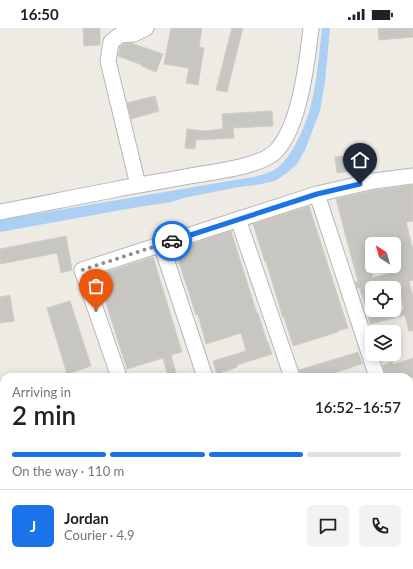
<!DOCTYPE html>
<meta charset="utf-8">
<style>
:root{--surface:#fff;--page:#f2f2f2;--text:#202124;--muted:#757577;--line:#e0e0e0;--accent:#1a73e8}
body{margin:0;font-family:Lato,sans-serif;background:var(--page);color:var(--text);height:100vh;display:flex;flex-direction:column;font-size:15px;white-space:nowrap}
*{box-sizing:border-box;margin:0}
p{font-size:13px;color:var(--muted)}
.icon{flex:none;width:22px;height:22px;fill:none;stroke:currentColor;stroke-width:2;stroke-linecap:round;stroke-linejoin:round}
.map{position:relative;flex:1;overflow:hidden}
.drawer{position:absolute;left:0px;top:345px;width:413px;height:196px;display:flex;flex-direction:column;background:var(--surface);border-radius:12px 12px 0 0;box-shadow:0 2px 10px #0003}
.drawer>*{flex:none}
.needle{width:26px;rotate:323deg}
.fabs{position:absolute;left:365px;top:209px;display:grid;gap:8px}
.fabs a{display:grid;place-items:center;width:36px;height:36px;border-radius:6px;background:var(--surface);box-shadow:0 2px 10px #0003;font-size:20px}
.pin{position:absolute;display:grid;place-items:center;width:34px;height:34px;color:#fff;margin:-41px -17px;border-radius:50% 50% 50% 0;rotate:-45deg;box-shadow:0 0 4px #0007}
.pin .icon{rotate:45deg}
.courier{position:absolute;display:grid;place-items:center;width:40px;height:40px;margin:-20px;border:3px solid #1a73e8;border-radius:50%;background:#fff;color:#222;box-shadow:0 1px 5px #0007}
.overview em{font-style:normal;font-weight:600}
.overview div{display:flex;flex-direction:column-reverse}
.overview{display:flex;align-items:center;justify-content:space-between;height:68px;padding:0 12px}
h1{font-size:26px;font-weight:600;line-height:30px}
.bar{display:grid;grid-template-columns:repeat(4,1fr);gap:6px 4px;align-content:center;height:48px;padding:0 12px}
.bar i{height:5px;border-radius:3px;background:var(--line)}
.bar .selected{background:var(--accent)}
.bar p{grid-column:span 4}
.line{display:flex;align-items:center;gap:10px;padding:0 12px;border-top:1px solid var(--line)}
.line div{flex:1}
.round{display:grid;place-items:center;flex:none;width:42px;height:42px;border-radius:6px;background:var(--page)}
.status{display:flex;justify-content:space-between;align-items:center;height:28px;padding:0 20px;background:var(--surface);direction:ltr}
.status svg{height:11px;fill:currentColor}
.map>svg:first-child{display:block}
.water{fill:#accff4}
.building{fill:#c8c6c1;stroke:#d0cdc3;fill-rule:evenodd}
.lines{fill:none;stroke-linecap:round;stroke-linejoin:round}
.minor-casing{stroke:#b4b6b9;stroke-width:17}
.minor{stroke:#fff;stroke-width:15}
.done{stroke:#8f8f90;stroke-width:4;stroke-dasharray:0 7.2}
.route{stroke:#1a73e8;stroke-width:5}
</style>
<div class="status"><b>16:50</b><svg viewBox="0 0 49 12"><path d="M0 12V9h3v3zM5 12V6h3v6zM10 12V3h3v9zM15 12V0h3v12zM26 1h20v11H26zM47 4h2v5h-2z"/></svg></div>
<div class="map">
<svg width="413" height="541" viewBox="0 0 413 541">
<rect width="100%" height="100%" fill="#edebe4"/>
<!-- water -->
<path class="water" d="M322 0H330L325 54 320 83 305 122 297 136 287 145 275 153 256 157 239 159 183 170 172 174 138 179 0 204V192L235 152C248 150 262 148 274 142 283 137 289 127 294 119 316 81 317 43 322 0Z"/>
<!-- building -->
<path class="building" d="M83 0H100V17L84 18Z
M171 0H202L199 19 204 20 198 57 186 55 189 40 164 36Z
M232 0H243L227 64 216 62Z
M378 0H413V9L379 12Z
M131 15 163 26 156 44 141 38 142 37 118 28 120 21 119 19 123 16Z
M155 68 159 83 131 91 127 75Z
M272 83 273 98 233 100 234 110 196 112 195 121 185 120 187 101 205 103 223 101 222 86Z
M374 124 376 140 337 145 335 129Z
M413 157V193L406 194 413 222V252L409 253 413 269V303H409L405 287 370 296 362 266H361L360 260H357L355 254H358L336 171 376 162ZM372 216H394V244L372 250ZM398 257 404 282H372V260H385Z
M309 178 348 300 337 303 338 304 293 318 284 289 283 290 266 233 265 234 253 196Z
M231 203 257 286 258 285 267 314H268L272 326 237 337V339L217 346 213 333 246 323 241 305 206 316 198 287H196L175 222Z
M66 208 72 242 61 245 57 225 0 236V221Z
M153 229 182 324 171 327 177 349H168L163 330 127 341 97 247Z
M10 267 14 293 0 295V269Z
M70 273 91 338 67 346 47 280Z
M358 324 362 336 321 349H301L299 342Z
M413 330V349H386L383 338 392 334 393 337Z"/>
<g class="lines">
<!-- minor casing -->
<g class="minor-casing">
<path id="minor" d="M138 157 108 33 111 14 120 7 134 6 146 0
M317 166 377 349
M0 184C38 177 75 169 113 162 138 157 164 153 190 148 212 144 261 139 276 123 300 98 307 34 311 0
M238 191 292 349
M161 216 205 349
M119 349 82 242 317 166 374 153 413 148
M409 433 413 432
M104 541 116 537"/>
</g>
<!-- minor -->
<use href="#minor" class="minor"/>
</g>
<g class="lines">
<!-- done -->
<path class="done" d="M96 282 82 242 172 213"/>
<!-- route -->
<path class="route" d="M172 213 317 166 360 156"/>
</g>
</svg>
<div class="fabs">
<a><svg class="needle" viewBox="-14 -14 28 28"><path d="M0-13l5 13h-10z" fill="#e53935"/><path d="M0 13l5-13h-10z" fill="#757577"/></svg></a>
<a><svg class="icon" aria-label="locate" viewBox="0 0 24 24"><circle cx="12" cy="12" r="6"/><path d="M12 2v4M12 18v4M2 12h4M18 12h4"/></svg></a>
<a><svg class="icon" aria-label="layers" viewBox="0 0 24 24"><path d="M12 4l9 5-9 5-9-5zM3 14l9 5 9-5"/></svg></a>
</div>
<div class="pin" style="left:96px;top:282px;background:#ea580c"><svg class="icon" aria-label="bag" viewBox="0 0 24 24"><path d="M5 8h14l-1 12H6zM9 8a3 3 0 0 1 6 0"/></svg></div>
<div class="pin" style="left:360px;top:156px;background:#1f2937"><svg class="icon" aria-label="home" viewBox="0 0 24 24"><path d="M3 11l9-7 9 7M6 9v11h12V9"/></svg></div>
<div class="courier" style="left:172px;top:213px"><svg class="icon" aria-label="car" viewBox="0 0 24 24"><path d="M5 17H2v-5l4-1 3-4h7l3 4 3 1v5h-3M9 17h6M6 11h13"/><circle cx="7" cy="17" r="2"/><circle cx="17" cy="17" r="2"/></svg></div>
<section class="drawer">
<div class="overview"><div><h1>2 min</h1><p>Arriving in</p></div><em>16:52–16:57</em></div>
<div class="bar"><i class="selected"></i><i class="selected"></i><i class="selected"></i><i></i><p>On the way · 110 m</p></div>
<div class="line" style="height:72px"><b class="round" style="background:var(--accent);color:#fff">J</b><div><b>Jordan</b><p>Courier · 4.9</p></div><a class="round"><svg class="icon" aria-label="chat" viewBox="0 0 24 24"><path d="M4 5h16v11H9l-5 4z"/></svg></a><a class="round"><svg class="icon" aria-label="phone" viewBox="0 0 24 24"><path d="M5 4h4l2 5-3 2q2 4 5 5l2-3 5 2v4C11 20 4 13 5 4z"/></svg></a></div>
</section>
</div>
